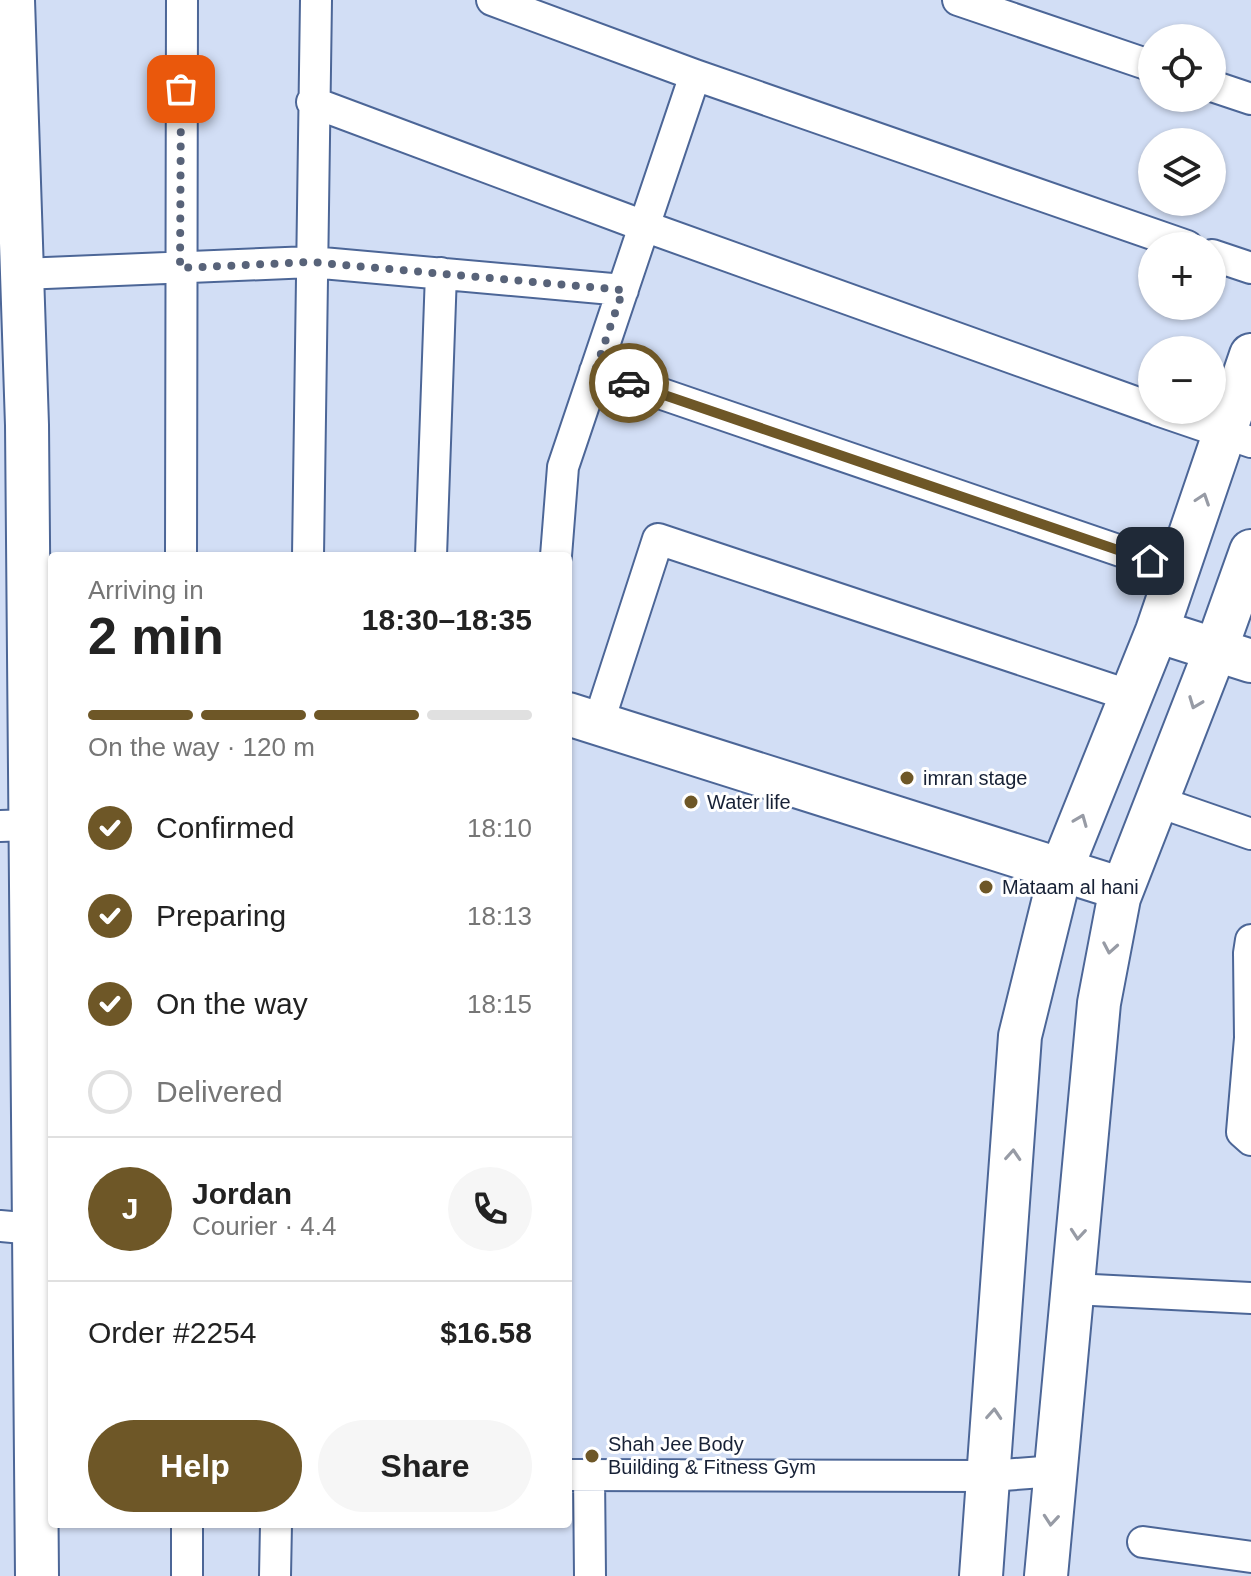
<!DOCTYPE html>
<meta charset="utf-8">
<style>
:root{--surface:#fff;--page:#f6f6f6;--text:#222;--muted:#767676;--line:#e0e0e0;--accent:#6e5727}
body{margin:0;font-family:Arial,sans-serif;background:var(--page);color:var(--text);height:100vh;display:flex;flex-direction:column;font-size:30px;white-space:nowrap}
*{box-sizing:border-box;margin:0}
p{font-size:26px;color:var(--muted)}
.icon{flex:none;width:44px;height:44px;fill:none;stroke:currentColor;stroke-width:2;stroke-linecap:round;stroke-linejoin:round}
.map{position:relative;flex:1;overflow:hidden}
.panel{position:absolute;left:48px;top:552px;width:524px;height:976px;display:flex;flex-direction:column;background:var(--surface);border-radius:8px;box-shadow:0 2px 6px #0004}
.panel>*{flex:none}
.controls{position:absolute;left:1138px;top:24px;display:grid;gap:16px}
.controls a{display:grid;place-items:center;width:88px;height:88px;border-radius:50%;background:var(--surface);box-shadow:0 2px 6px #0004;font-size:40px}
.pin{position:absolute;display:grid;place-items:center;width:68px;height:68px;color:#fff;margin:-34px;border-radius:16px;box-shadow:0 4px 12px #0006}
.courier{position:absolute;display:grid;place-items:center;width:80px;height:80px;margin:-40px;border:6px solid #6e5727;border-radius:50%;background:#fff;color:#222;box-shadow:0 2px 10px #0007}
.summary em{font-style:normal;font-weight:600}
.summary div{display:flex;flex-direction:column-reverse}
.summary{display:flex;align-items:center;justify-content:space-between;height:136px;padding:0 40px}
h1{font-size:52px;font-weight:600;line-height:60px}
.bar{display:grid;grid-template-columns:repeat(4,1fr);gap:12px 8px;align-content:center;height:96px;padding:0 40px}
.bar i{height:10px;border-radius:6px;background:var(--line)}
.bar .selected{background:var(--accent)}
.bar p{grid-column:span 4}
.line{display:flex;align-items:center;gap:20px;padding:0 40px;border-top:2px solid var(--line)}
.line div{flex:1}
.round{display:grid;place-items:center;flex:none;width:84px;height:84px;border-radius:42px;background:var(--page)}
ol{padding:0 40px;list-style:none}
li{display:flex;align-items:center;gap:24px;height:88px}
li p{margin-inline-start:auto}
li .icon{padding:8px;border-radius:50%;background:var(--accent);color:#fff;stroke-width:4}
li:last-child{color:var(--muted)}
li i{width:44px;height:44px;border:4px solid var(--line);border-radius:50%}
.button{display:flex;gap:16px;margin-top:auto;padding:16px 40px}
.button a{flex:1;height:92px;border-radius:48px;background:var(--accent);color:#fff;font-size:32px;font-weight:600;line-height:92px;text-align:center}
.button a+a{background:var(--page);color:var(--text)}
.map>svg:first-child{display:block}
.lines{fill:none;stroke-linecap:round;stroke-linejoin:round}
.street-casing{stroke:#4c6697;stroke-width:34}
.secondary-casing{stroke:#4c6697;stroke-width:46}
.street{stroke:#fff;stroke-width:30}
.secondary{stroke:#fff;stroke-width:42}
.oneway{stroke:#979ba5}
.done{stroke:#586379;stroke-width:8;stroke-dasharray:0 14.4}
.route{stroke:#6e5727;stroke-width:10}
.poi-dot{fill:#6e5727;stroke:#fff;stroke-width:3}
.labels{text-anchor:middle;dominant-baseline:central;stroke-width:6;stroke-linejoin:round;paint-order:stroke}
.poi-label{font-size:20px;fill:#172136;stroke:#fff;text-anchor:start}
</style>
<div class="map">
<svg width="1251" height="1576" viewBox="0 0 1251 1576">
<rect width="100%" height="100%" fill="#d2def5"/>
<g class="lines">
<!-- street casing -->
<g class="street-casing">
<path id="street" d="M492 0 695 75 1187 246
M958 0 1152 66
M1212 86 1251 99
M312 102 644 226 1152 408
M1212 255 1251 268
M22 274 311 262 623 290
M595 371 1179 571
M1157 410 1251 442
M181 556 182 0
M308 556 316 0
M431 556 441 273
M556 556 563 467 695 75
M598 724 658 539 1131 696
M1156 801 1251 834
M0 826 31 825
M1251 940 1249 953 1250 1038 1242 1132 1251 1140
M0 1226 34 1229
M1073 1289 1251 1298
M568 1475 989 1476 1056 1471
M589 1475 590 1576
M187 1524V1576
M1143 1542 1251 1557
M275 1576 276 1524"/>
</g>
<!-- secondary casing -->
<g class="secondary-casing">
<path id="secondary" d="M13 0 27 425 37 1576
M1157 631 1251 661
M568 714 1122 889
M981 1576 1020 1036 1061 870 1157 631 1251 355
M1046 1576 1099 1003 1119 898 1216 649 1251 551"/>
</g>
<!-- street -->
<use href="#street" class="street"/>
<!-- secondary -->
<use href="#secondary" class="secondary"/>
</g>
<!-- one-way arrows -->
<defs><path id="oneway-chevron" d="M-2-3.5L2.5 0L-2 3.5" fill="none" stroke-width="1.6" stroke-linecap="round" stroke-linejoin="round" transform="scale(2)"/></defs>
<g class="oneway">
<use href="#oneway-chevron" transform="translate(1203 499) rotate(-71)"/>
<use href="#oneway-chevron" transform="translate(1195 703) rotate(111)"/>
<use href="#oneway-chevron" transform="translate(1081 820) rotate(-68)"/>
<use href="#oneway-chevron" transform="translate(1110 948) rotate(100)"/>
<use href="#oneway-chevron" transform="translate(1013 1155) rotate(-86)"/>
<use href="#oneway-chevron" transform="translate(1078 1234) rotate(95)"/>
<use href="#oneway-chevron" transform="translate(994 1414) rotate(-86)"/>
<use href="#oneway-chevron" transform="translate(1051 1520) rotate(95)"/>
</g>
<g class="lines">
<!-- done -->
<path class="done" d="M181 89 180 268 311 262 623 290 595 371 629 383"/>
<!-- route -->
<path class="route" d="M629 383 1150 561"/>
</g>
<!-- markers -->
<g class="poi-dot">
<circle cx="907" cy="778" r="8"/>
<circle cx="691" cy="802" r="8"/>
<circle cx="986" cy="887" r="8"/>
<circle cx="592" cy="1456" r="8"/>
</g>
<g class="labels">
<!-- poi labels -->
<g class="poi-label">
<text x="923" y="778">imran stage</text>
<text x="707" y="802">Water life</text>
<text x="1002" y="887">Mataam al hani</text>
<text x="608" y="1444">Shah Jee Body<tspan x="608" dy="23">Building &amp; Fitness Gym</tspan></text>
</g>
</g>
</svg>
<div class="controls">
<a><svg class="icon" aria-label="locate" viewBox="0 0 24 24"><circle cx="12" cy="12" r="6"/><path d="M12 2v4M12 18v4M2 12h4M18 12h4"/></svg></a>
<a><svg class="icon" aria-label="layers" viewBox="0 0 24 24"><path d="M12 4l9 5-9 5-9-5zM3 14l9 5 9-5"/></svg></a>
<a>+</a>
<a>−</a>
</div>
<div class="pin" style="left:181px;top:89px;background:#ea580c"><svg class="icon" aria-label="bag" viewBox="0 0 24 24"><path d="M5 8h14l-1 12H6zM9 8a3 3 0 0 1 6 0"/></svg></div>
<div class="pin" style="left:1150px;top:561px;background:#1f2937"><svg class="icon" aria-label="home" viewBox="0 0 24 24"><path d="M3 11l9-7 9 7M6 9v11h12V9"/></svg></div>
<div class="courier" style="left:629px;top:383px"><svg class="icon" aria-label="car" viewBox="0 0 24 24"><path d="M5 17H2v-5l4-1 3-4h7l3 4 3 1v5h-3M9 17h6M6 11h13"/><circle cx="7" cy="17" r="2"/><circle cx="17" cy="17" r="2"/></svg></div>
<section class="panel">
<div class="summary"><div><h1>2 min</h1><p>Arriving in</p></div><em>18:30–18:35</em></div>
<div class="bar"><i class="selected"></i><i class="selected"></i><i class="selected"></i><i></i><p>On the way · 120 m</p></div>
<ol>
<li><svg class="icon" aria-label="check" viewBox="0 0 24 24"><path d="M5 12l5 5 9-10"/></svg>Confirmed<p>18:10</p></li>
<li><svg class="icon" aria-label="check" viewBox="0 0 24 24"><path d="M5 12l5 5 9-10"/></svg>Preparing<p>18:13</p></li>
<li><svg class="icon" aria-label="check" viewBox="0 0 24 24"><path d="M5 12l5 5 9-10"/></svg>On the way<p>18:15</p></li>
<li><i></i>Delivered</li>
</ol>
<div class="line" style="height:144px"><b class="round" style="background:var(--accent);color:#fff">J</b><div><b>Jordan</b><p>Courier · 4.4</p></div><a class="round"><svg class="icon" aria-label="phone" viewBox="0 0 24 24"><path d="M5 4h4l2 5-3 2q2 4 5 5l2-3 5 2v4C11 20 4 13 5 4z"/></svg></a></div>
<div class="line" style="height:104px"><div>Order #2254</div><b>$16.58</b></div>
<div class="button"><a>Help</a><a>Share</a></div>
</section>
</div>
